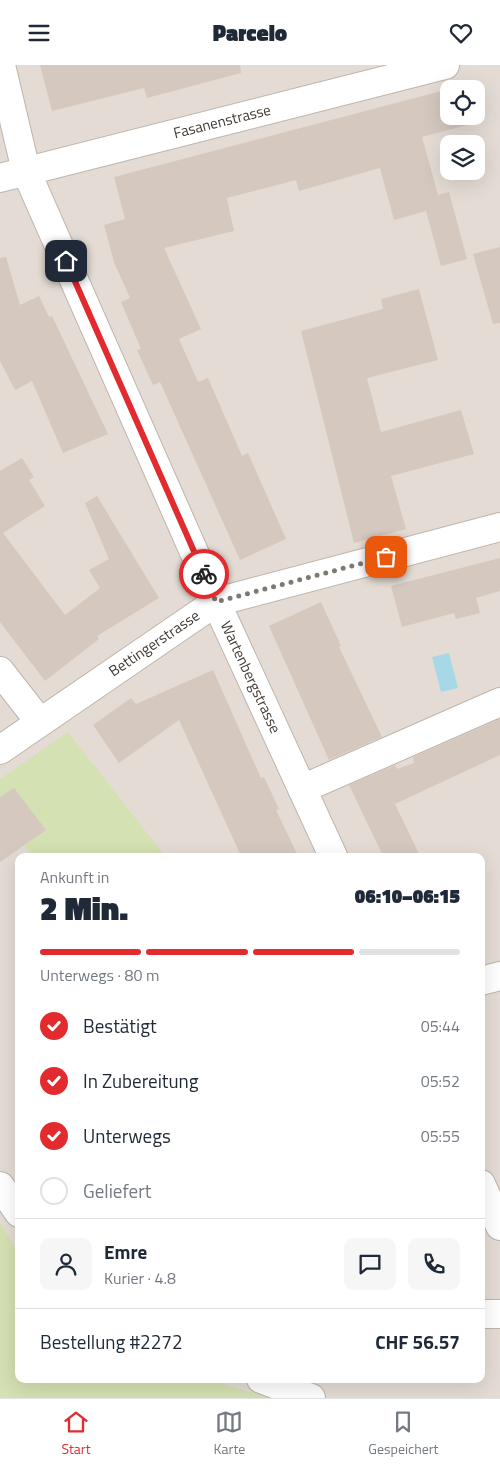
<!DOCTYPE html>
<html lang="de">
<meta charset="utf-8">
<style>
:root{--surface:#fff;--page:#f6f6f7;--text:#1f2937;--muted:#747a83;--line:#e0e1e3;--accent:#e22b2f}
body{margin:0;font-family:"Titillium Web",sans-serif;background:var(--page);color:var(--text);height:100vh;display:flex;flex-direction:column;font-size:19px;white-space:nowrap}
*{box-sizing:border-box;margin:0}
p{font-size:16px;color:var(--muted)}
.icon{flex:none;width:28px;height:28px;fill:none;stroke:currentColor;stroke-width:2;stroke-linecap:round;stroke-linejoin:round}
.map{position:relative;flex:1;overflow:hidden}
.details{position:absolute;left:15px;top:788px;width:470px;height:530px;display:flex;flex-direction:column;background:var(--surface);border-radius:10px;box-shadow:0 5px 20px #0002}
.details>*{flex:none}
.controls{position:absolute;left:440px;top:15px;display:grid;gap:10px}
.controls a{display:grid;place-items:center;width:45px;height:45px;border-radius:10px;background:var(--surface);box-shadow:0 5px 20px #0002;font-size:25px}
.pin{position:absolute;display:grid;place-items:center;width:42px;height:42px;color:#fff;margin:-21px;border-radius:10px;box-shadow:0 2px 8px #0006}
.courier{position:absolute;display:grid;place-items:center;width:50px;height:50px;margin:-25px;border:4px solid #e22b2f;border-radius:50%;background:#fff;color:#222;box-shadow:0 1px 6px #0007}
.head em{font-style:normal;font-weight:800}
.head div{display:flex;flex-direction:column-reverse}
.head{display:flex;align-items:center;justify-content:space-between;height:85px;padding:0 25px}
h1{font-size:32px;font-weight:800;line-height:38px}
.bar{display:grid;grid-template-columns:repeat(4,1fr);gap:8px 5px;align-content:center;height:60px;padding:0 25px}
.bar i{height:6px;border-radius:4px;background:var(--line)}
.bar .active{background:var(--accent)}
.bar p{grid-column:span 4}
.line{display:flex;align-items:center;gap:12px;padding:0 25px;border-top:1px solid var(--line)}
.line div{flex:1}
.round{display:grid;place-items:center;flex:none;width:52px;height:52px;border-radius:10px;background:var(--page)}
ol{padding:0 25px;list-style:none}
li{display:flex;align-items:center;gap:15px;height:55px}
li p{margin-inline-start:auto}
li .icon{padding:5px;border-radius:50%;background:var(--accent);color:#fff;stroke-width:4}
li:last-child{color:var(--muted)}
li i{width:28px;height:28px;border:2px solid var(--line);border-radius:50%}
header{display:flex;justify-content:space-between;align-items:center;height:65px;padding:0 25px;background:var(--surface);font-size:22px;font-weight:800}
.dock{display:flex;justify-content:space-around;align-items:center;height:70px;border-top:1px solid var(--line);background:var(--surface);font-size:14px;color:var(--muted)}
.dock a{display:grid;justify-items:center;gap:2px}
.dock .active{color:var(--accent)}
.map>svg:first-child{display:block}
.residential{fill:#e4dcd4;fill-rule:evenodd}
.green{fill:#d4e1b2}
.water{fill:#a7d8e7}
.building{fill:#d4c8bf}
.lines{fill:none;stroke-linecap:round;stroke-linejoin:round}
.minor-casing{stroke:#beb4ac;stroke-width:30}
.minor{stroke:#fff;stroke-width:28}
.done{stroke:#7f7973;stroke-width:5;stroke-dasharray:0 9}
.route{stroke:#e22b2f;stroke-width:6}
.labels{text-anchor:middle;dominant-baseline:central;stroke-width:4;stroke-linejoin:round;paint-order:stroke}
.street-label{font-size:15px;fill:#423b36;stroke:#fff}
</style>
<header><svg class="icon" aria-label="menu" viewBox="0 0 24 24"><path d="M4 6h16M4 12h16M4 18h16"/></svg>Parcelo<svg class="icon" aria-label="heart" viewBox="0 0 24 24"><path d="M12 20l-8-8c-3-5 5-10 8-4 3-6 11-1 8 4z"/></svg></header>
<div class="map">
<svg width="500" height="1333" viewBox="0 0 500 1333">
<rect width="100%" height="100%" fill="#f0ebe5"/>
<!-- residential -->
<path class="residential" d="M0 0H500V1333H0ZM449 24H476V51H449ZM449 79H476V106H449ZM19 791H481V1314H19Z"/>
<!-- green -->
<path class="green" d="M68 667 165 791H32L0 747V714Z
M0 1158 19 1189V1314H205L272 1333H0Z"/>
<!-- water -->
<path class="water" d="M449 588 458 623 441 627 432 592Z"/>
<!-- building -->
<path class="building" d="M40 0H240L241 8 147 33 144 23 52 46Z
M449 24V51H469L471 59 422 72 438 130 449 127 467 194 441 201 426 146 394 155 380 103 299 126 296 115 227 133 234 166 164 183 201 264 179 274 198 317 208 313 242 391 248 388 286 474 240 495 160 317 153 320 137 285 141 284 121 237 130 233 114 197 104 160 125 154 114 112Z
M500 182V258L493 259 473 189Z
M6 192 20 240 39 231 49 252 52 251 108 369 63 388 32 316 15 325 0 296V193Z
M419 224 438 295 367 313 381 367 461 345 474 389 391 411 406 464 354 478 301 266 383 244 381 234Z
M22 393 34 412 29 415 45 441 3 468 65 550 100 523 89 505 109 494 85 438 97 431 159 533 97 571 99 574 45 616 0 557V406Z
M500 493V526L476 533 480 548 456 554 454 548 402 562 391 521Z
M321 537 341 581 339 582 382 672 329 695 269 561Z
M213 605 261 713 264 712 279 744 276 745 298 791H241L179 655 119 698 93 660 131 633 136 639Z
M500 654V690L395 739 420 791H383L349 720 395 700 397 704 414 698 413 692Z
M14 723 46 765 0 797V732Z"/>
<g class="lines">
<!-- minor casing -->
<g class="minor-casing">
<path id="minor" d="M1 0 26 106 216 537 333 791
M0 113 445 0
M0 606 39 656
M0 685 216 537 500 462
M302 724 500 637
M481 916 500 911
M481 1119 500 1161
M0 1121 19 1148
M481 1249H500
M261 1314 311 1333"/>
</g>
<!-- minor -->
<use href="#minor" class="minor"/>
</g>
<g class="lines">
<!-- done -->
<path class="done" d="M204 509 216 537 386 492"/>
<!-- route -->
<path class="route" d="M66 196 204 509"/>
</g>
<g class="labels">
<!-- street labels -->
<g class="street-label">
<text transform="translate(222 56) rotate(-14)">Fasanenstrasse</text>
<text transform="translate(154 578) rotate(-34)">Bettingerstrasse</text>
<text transform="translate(251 612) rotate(65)">Wartenbergstrasse</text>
</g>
</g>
</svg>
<div class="controls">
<a><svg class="icon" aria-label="locate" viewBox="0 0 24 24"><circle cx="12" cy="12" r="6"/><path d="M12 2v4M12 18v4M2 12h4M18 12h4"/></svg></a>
<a><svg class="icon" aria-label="layers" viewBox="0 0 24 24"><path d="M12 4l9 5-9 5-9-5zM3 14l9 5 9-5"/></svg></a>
</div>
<div class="pin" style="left:386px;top:492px;background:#ea580c"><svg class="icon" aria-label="bag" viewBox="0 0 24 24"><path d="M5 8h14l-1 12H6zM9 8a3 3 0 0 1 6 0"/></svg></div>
<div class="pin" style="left:66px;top:196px;background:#1f2937"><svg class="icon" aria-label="home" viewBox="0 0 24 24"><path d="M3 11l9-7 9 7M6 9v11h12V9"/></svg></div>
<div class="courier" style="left:204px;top:509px"><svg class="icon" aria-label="bike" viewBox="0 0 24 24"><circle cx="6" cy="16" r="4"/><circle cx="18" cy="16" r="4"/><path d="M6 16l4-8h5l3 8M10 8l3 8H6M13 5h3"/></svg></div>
<section class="details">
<div class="head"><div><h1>2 Min.</h1><p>Ankunft in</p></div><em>06:10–06:15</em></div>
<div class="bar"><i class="active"></i><i class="active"></i><i class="active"></i><i></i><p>Unterwegs · 80 m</p></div>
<ol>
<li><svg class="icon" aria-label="check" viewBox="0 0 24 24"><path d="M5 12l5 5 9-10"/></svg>Bestätigt<p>05:44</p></li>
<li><svg class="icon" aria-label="check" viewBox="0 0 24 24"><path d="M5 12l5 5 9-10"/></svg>In Zubereitung<p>05:52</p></li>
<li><svg class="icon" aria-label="check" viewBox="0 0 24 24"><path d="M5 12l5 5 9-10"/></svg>Unterwegs<p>05:55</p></li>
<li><i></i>Geliefert</li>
</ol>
<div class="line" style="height:90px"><a class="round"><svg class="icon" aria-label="person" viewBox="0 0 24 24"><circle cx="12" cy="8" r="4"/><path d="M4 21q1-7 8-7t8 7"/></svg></a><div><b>Emre</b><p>Kurier · 4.8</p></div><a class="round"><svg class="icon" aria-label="chat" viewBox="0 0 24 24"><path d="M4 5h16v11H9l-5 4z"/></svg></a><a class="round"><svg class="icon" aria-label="phone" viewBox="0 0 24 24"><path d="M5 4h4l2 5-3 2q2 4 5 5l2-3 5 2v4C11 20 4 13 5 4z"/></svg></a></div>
<div class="line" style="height:65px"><div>Bestellung #2272</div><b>CHF 56.57</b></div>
</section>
</div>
<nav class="dock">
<a class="active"><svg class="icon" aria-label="home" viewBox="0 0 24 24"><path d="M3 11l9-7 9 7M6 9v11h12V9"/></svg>Start</a>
<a><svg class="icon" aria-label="map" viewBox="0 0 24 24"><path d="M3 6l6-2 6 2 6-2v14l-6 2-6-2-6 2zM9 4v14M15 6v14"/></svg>Karte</a>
<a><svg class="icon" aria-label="saved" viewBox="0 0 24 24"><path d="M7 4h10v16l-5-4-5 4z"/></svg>Gespeichert</a>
</nav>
